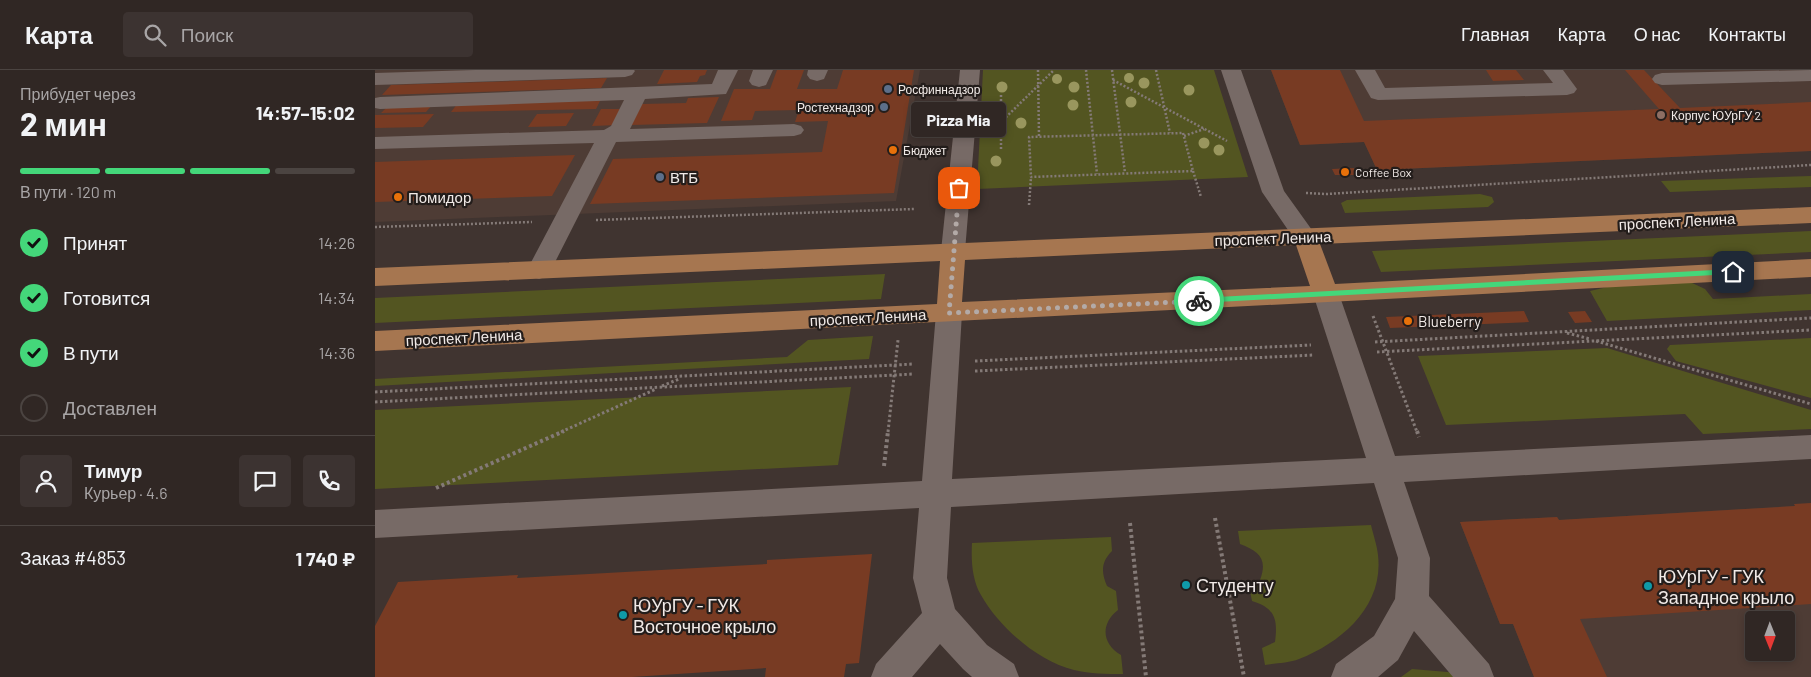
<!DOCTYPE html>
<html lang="ru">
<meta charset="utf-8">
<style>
:root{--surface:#302724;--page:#3c3331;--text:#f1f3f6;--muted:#a8a5a6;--line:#4b4441;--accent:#44d77a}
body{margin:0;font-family:Barlow,sans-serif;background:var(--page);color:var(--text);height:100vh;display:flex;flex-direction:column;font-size:19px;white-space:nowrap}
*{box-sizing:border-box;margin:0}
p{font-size:16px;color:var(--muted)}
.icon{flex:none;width:28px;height:28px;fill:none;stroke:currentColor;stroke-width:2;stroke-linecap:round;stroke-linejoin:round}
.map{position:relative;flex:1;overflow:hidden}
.side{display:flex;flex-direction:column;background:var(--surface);width:375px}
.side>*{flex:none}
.needle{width:32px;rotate:179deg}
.fabs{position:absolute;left:1370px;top:541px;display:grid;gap:10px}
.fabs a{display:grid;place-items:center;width:50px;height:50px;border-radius:5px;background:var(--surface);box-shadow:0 2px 8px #0003,0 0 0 1px var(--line);font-size:25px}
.pin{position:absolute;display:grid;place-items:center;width:42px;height:42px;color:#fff;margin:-21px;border-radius:10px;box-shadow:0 2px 8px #0006}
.courier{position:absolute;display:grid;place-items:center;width:50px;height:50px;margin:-25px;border:4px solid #44d77a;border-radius:50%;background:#fff;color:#222;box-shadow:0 1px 6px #0007}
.bubble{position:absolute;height:35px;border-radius:5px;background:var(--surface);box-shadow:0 2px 8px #0003,0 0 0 1px var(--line);font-size:16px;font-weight:700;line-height:35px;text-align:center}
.headline em{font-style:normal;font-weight:700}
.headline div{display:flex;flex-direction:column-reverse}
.headline{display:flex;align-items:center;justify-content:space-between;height:85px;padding:0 20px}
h1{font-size:32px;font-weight:700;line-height:38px}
.bar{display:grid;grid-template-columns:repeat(4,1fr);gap:8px 5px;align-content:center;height:60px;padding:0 20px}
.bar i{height:6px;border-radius:4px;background:var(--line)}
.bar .on{background:var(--accent)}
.bar p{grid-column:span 4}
.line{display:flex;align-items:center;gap:12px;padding:0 20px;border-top:1px solid var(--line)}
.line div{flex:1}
.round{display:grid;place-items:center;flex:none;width:52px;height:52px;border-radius:5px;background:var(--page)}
ol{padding:0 20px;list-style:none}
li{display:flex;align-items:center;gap:15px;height:55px}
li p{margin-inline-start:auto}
li .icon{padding:5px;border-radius:50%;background:var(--accent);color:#111;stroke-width:4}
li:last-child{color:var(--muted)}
li i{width:28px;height:28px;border:2px solid var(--line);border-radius:50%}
header{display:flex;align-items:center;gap:30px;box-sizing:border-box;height:70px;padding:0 25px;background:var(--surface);border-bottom:1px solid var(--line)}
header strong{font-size:24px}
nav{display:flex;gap:28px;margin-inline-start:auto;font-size:18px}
.search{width:350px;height:45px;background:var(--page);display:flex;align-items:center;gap:12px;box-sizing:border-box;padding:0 18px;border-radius:5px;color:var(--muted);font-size:19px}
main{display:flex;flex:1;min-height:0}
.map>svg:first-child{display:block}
.built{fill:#4e3c35;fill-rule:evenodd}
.green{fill:#535521}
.building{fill:#783b23}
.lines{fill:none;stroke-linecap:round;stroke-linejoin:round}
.path-far2{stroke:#847a77;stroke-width:2.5;stroke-dasharray:2 2;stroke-linecap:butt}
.path-far1{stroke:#847a77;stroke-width:3;stroke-dasharray:2.5 2.5;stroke-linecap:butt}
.path{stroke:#847a77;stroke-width:4;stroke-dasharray:3 3;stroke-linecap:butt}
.minor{fill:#776a66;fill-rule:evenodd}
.major{fill:#a67650;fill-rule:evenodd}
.tree{fill:#99965e}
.route{fill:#44d77a}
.done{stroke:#b3aaa7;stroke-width:5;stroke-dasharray:0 9}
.service-dot{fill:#5c6f8a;stroke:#231d1b;stroke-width:2}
.education-dot{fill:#8d6e63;stroke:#231d1b;stroke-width:2}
.food-dot{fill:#e8710a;stroke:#231d1b;stroke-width:2}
.culture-dot{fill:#0f9aa8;stroke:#231d1b;stroke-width:2}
.labels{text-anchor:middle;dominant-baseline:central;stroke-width:4.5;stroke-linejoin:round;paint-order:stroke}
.far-poi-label{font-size:12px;fill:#f1eae7;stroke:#231d1b;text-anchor:start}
.poi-label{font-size:15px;fill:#f1eae7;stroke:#231d1b;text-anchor:start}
.street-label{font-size:15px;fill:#f1eae7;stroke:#231d1b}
.near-poi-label{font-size:18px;fill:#f1eae7;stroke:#231d1b;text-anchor:start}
</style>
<header>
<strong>Карта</strong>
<div class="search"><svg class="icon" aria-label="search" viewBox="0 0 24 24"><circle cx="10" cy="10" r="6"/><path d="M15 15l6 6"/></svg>Поиск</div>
<nav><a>Главная</a><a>Карта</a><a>О нас</a><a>Контакты</a></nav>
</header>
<main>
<section class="side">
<div class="headline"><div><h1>2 мин</h1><p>Прибудет через</p></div><em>14:57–15:02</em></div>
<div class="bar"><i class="on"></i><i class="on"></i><i class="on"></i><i></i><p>В пути · 120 m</p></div>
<ol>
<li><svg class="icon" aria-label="check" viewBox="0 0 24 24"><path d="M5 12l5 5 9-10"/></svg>Принят<p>14:26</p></li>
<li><svg class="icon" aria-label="check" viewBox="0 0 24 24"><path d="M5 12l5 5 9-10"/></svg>Готовится<p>14:34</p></li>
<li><svg class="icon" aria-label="check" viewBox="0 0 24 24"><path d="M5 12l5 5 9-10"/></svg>В пути<p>14:36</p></li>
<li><i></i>Доставлен</li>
</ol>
<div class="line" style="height:90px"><a class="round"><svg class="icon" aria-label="person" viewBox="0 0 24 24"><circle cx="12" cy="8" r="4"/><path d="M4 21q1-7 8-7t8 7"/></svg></a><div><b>Тимур</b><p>Курьер · 4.6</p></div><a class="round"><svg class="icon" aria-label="chat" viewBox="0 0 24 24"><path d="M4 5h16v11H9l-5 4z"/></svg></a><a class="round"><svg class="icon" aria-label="phone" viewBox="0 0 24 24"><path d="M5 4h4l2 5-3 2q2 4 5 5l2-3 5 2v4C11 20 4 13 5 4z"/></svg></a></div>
<div class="line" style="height:65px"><div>Заказ #4853</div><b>1 740 ₽</b></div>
</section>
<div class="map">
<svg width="1436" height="607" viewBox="0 0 1436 607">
<rect width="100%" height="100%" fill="#403430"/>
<!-- built -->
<path class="built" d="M0 0H545L521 131 0 152Z
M896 0H1436V81L1002 100 989 72 925 75Z
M1436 433V607H1159L1138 554H1125L1085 452 1182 447 1184 450 1420 436ZM1379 550H1411V582H1379Z"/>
<!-- green -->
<path class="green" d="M608 0H839L873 107 602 119Z
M1436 106V117L1295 122 1286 111Z
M1105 124 1117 127 1119 132 1113 137 970 143 966 133 972 130Z
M1436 161V182L1006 202 997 181Z
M510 204 506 229 0 253V228Z
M1315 212 1330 219 1338 229 1436 224V240L1232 251 1215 221 1241 215Z
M498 266 494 289 0 316V309L412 287 433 270Z
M1436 268V328L1301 291 1292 279 1295 275Z
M1232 278 1436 340V359L1328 364 1310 344 1071 355 1043 286Z
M476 317 463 395 0 419V340Z
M996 455C998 464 1002 475 1003 485 1009 536 967 572 924 589 914 593 901 593 890 595L887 578 900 572C903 549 900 538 877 531L874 516 885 510C893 489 884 481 865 474L863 461Z
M736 467 737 481C726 492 726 502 732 516L741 521 743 540C725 554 727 574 746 585L748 604C732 604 715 604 699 600 662 591 624 557 606 525 597 510 596 490 597 473Z
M1037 599 1084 603 1086 607H1026Z"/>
<!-- building -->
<path class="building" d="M289 0H332L330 5 325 6 322 12 282 14Z
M402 0H429L422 19H462L468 0H539L519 123 215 134 238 89 447 82 453 51 420 52 424 40 380 41 377 50 346 51 359 19H395Z
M896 0H965L989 51 1284 39 1250 0H1269L1305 38 1436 32V81L1002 100 989 72 925 75Z
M1111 0H1141L1149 10 1118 11Z
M232 8 226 18 7 25 16 15Z
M344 27 332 53 256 55 267 34 311 33 313 28Z
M226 29 221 39 76 42 83 33Z
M57 35 51 42 6 43 13 36Z
M226 39H252L243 55 217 56Z
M199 43 191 56 153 57 162 44Z
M59 44 48 57 0 58V45Z
M200 85 177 126 0 132V92Z
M979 98 982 105H960L957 99Z
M1149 241 1154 252 1015 258 1011 247Z
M1210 241 1217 252 1200 253 1193 242Z
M1436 433V534L1205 549 1232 607H1159L1138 554H1125L1085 452 1182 447 1184 450 1420 436 1419 434Z
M497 484 484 593 471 594 469 607H390L391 598 257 607H0V556L23 512 143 505 142 508 392 494V490Z"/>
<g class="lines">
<!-- path-far2 -->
<path class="path-far2" d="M663 0 664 67
M711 0 722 104
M737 0 750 103
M781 0 795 63
M738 10 852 71
M626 25V79
M625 53 679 0
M808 63 818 101 656 107 654 67Z
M809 66 829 59
M818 101 826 127
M931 123 951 124 1436 95
M654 135 656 107
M221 150 539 139
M0 157 157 152"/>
<!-- path-far1 -->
<path class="path-far1" d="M998 246 1042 362
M1192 263 1215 269
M1221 271 1436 334
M1000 272 1436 248
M1002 282 1436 260
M600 291 936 275
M600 301 939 285
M287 316 304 309
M0 322 539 294
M0 332 539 304
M186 362 281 319
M513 362 523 270"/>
<!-- path -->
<path class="path" d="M1042 361 1044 367
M509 396 513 361
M61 418 189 361
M840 448 869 607
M755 453 771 607"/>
<!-- minor -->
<path class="minor" d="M100 0H259L260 1 257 5 250 7 0 15V3Z
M343 0H363L351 24 270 29 255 59 419 54 426 56 429 60 426 64 419 66 241 72 176 200 173 206 164 209 155 206 152 200 219 73 0 79V67L229 60 236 56 249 30 5 39 0 38V28L5 27 337 14Z
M378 0H398L391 15 384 17 377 15 374 11Z
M433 0H453L449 9 442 11 435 9 432 5Z
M585 0H605L590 181 587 187 578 189 569 187 566 181Z
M846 0H866L909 121 942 167 938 173 930 175 922 173 887 122Z
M980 0H1000L1010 18 1178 13 1168 0H1188L1202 19 1199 23 1192 25 1003 30 996 28Z
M1436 0V11L1287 15 1280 13 1277 9 1280 5 1287 3Z
M951 215 960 218 964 224 1020 386 1436 365V389L1029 412 1055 488 1054 526 1114 594 1119 607H1078L1039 561 1023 590 1003 607H956L961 594 999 566 1020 529 1023 488 999 413 576 437 572 508 580 539 612 575 639 594 644 607H597L588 599 565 574 537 607H496L501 594 547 543 538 508 544 438 0 468V440L547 411 561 243 565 236 574 233 583 236 587 243 577 409 991 388 938 224 942 218Z"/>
<!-- major -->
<path class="major" d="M1436 137V153L945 174 960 214 1436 189V207L0 281V261L562 234 565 191 0 216V198ZM921 175 935 216 587 232 590 190Z"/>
</g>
<!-- trees -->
<g class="tree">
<circle cx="754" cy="8" r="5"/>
<circle cx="682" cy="9" r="5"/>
<circle cx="769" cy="13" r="5.5"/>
<circle cx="627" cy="17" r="5.5"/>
<circle cx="699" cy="17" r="5.5"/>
<circle cx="814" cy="20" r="5.5"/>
<circle cx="756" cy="32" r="5.5"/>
<circle cx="698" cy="35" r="5.5"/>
<circle cx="646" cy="53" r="5.5"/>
<circle cx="829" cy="73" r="5.5"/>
<circle cx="844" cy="80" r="5.5"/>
<circle cx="621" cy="91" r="5.5"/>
</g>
<!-- route -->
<path class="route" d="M1358 199 1362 202 1358 204 824 233 820 231 824 228Z"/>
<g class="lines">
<!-- done -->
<path class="done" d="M584 118 574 243 824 231"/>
</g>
<!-- markers -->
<g class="service-dot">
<circle cx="513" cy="19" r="5"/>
<circle cx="509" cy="37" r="5"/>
<circle cx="285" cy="107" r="5"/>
</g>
<circle class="education-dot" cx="1286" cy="45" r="5"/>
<g class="food-dot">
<circle cx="518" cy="80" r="5"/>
<circle cx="970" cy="102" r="5"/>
<circle cx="23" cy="127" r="5"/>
<circle cx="1033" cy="251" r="5"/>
</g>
<g class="culture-dot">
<circle cx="811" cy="515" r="5"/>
<circle cx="1273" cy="516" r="5"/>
<circle cx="248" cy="545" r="5"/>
</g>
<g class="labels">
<!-- far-poi labels -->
<g class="far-poi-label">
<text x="523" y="19">Росфиннадзор</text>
<text x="499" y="37" text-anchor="end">Ростехнадзор</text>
<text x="1296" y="45">Корпус ЮУрГУ 2</text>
<text x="528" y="80">Бюджет</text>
<text x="980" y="102">Coffee Box</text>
</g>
<!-- poi labels -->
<g class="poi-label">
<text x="295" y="107">ВТБ</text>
<text x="33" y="127">Помидор</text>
<text x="1043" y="251">Blueberry</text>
</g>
<!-- street labels -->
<g class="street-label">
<text transform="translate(1302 151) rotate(-3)">проспект Ленина</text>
<text transform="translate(898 168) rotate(-2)">проспект Ленина</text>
<text transform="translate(493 247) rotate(-3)">проспект Ленина</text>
<text transform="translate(89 267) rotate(-3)">проспект Ленина</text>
</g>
<!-- near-poi labels -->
<g class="near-poi-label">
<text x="1283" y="506">ЮУрГУ - ГУК<tspan x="1283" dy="21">Западное крыло</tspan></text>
<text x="821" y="515">Студенту</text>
<text x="258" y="535">ЮУрГУ - ГУК<tspan x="258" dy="21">Восточное крыло</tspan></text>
</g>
</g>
</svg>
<div class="fabs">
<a><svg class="needle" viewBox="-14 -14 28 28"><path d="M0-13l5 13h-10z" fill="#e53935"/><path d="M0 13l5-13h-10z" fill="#a8a5a6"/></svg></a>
</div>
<div class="pin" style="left:584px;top:118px;background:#ea580c"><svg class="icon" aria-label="bag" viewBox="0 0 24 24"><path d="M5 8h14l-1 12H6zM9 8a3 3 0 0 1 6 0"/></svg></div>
<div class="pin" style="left:1358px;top:202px;background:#1f2937"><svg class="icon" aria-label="home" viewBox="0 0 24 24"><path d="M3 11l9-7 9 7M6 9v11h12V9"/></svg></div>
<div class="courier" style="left:824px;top:231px"><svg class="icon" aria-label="bike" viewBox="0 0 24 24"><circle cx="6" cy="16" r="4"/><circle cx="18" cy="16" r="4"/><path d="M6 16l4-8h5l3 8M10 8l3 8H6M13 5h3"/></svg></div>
<div class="bubble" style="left:536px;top:32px;width:95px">Pizza Mia</div>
</div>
</main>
